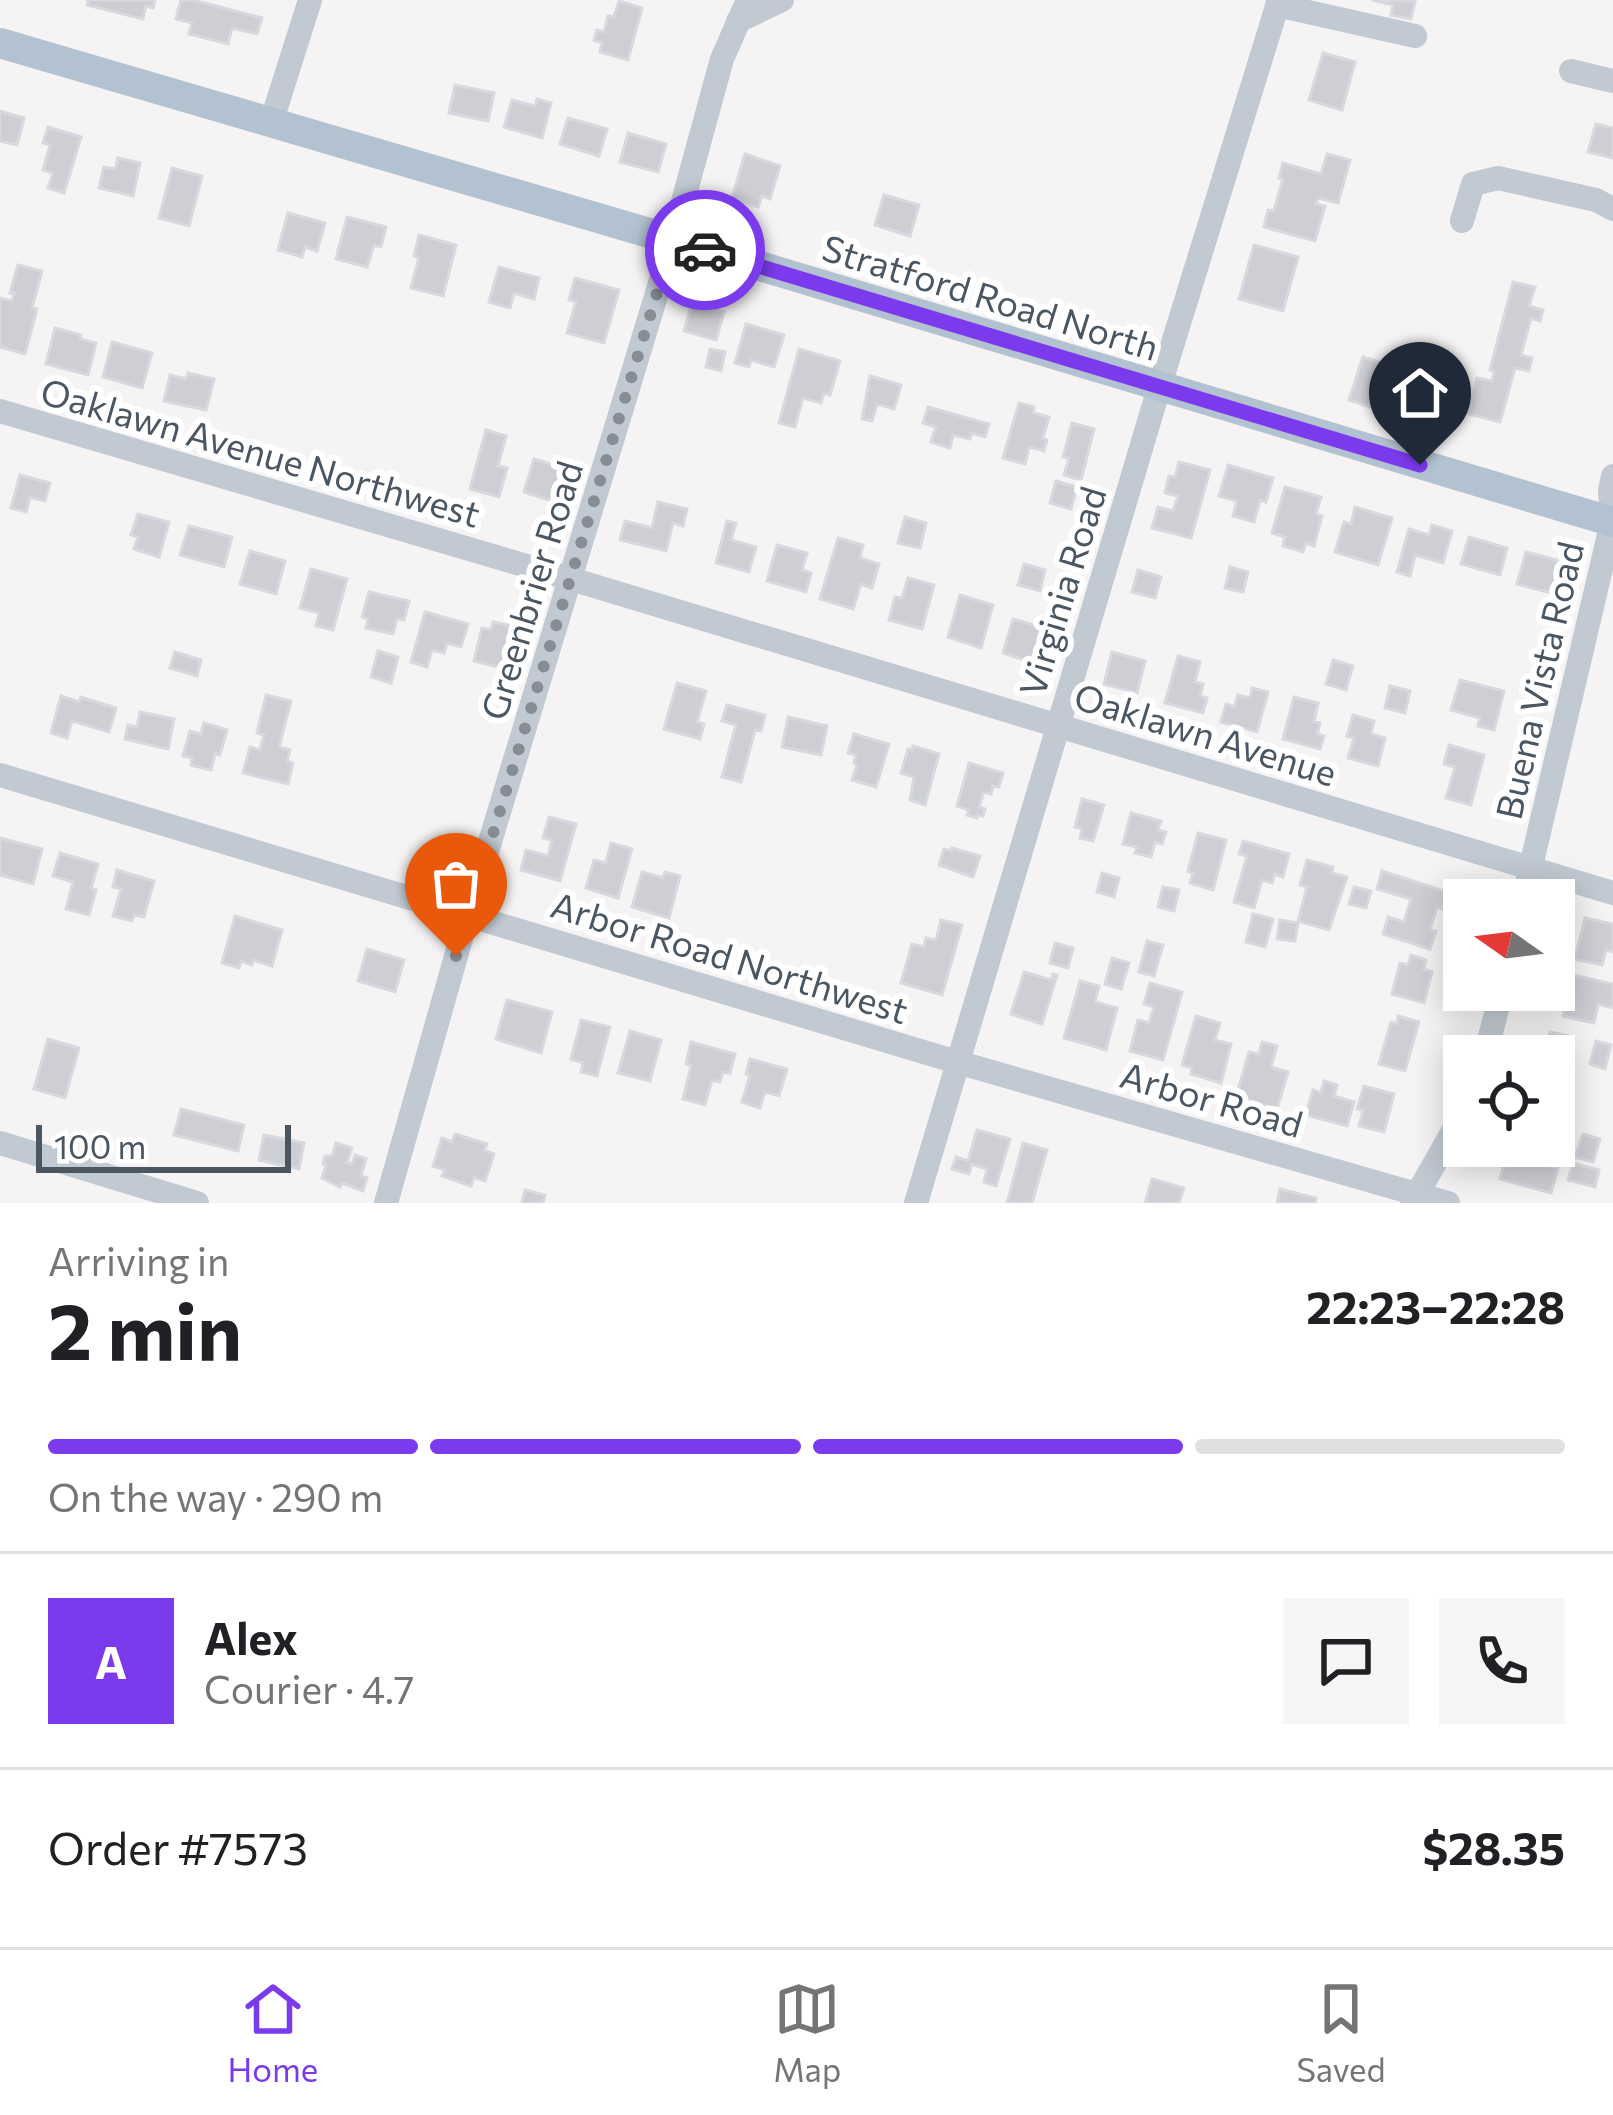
<!DOCTYPE html>
<meta charset="utf-8">
<style>
:root{--surface:#fff;--page:#f6f6f6;--text:#202124;--muted:#757577;--line:#e0e0e0;--accent:#7c3aed}
body{margin:0;font-family:Commissioner,sans-serif;background:var(--page);color:var(--text);height:100vh;display:flex;flex-direction:column;font-size:45px;white-space:nowrap}
*{box-sizing:border-box;margin:0}
p{font-size:39px;color:var(--muted)}
.icon{flex:none;width:66px;height:66px;fill:none;stroke:currentColor;stroke-width:2;stroke-linecap:round;stroke-linejoin:round}
.map{position:relative;height:1203px;overflow:hidden}
.drawer{display:flex;flex-direction:column;background:var(--surface);flex:1}
.drawer>*{flex:none}
.needle{width:78px;rotate:284deg}
.controls{position:absolute;left:1443px;top:879px;display:grid;gap:24px}
.controls a{display:grid;place-items:center;width:132px;height:132px;border-radius:0px;background:var(--surface);box-shadow:0 6px 30px #0003;font-size:60px}
.scale{position:absolute;left:36px;bottom:30px;width:255px;box-sizing:border-box;padding-left:12px;border:6px solid #4a5661;border-top:0;font-size:33px;line-height:42px;white-space:nowrap;color:#4a5661;-webkit-text-stroke:9px #fff;paint-order:stroke}
.pin{position:absolute;display:grid;place-items:center;width:102px;height:102px;color:#fff;margin:-123px -51px;border-radius:50% 50% 50% 0;rotate:-45deg;box-shadow:0 0 12px #0007}
.pin .icon{rotate:45deg}
.courier{position:absolute;display:grid;place-items:center;width:120px;height:120px;margin:-60px;border:9px solid #7c3aed;border-radius:50%;background:#fff;color:#222;box-shadow:0 3px 15px #0007}
.headline em{font-style:normal;font-weight:700}
.headline div{display:flex;flex-direction:column-reverse}
.headline{display:flex;align-items:center;justify-content:space-between;height:204px;padding:0 48px}
h1{font-size:78px;font-weight:700;line-height:90px}
.bar{display:grid;grid-template-columns:repeat(4,1fr);gap:18px 12px;align-content:center;height:144px;padding:0 48px}
.bar i{height:15px;border-radius:9px;background:var(--line)}
.bar .active{background:var(--accent)}
.bar p{grid-column:span 4}
.line{display:flex;align-items:center;gap:30px;padding:0 48px;border-top:3px solid var(--line)}
.line div{flex:1}
.round{display:grid;place-items:center;flex:none;width:126px;height:126px;border-radius:0px;background:var(--page)}
.tab-bar{display:flex;justify-content:space-around;align-items:center;height:168px;border-top:3px solid var(--line);background:var(--surface);font-size:33px;color:var(--muted)}
.tab-bar a{display:grid;justify-items:center;gap:6px}
.tab-bar .active{color:var(--accent)}
.map>svg:first-child{display:block}
.building{fill:#cdcfd5;stroke:#d7d9de;stroke-width:3}
.lines{fill:none;stroke-linecap:round;stroke-linejoin:round}
.minor{stroke:#c1cad2;stroke-width:24}
.major{stroke:#b3c2d1;stroke-width:30}
.done{stroke:#868d94;stroke-width:12;stroke-dasharray:0 21.6}
.route{stroke:#7c3aed;stroke-width:15}
.labels{text-anchor:middle;dominant-baseline:central;stroke-width:12;stroke-linejoin:round;paint-order:stroke}
.street-label{font-size:36px;fill:#4a5661;stroke:#fff}
</style>
<div class="map">
<svg width="1613" height="1203" viewBox="0 0 1613 1203">
<rect width="100%" height="100%" fill="#f5f3f3"/>
<!-- building -->
<path class="building" d="M88 0H155L153 8 146 6 143 19 87 5Z
M181 0H193L262 18 257 34 232 28 228 44 189 34 192 23 176 19Z
M1372 0 1415 1 1411 19 1391 15 1393 5Z
M619 1 642 8 628 60 600 52 602 43 594 40 597 30 604 32 608 16 614 17Z
M1323 53 1355 62 1342 110 1309 100Z
M455 85 494 93 488 121 449 113Z
M537 99 551 103 542 138 504 127 512 100 535 106Z
M0 111 24 118 17 145 0 141Z
M568 118 607 129 599 156 560 144Z
M1596 124 1613 128V158L1588 152Z
M48 127 81 137 64 193 48 188 53 173 43 170 50 145 43 143Z
M628 133 666 144 658 172 620 162Z
M745 154 780 166 770 199 762 196 758 207 732 198Z
M1327 154 1350 160 1338 203 1318 198 1316 204 1325 206 1315 241 1264 227 1268 210 1274 211 1283 179 1279 178 1283 163 1321 174Z
M118 158 140 163 133 196 99 188 104 167 115 169Z
M172 168 202 176 189 226 159 218Z
M884 195 919 205 910 236 875 225Z
M288 213 325 223 317 251 305 247 302 257 278 250Z
M347 217 386 227 381 247 374 245 367 267 336 259Z
M419 235 456 245 443 296 411 288 419 258 414 256Z
M1254 245 1298 257 1283 311 1239 299Z
M18 265 42 271 32 308 37 309 25 354 0 347V298L12 301 14 293H10Z
M499 267 539 278 534 299 514 293 510 308 489 302Z
M575 278 619 290 604 343 567 333 576 302 569 300Z
M1513 282 1535 287 1529 306 1543 310 1540 321 1531 318 1521 355 1532 358 1529 371 1515 368 1500 422 1468 414 1477 378 1492 381 1494 371 1490 370Z
M692 303 724 312 716 340 684 331Z
M746 324 784 335 774 367 751 360 749 367 735 363Z
M55 328 81 335 80 339 96 343 88 375 46 364Z
M112 342 152 353 142 388 103 377Z
M710 349 725 352 721 371 706 367Z
M799 349 840 361 830 395 824 393 821 403 803 398 795 427 779 423Z
M1363 357 1452 386 1438 429 1349 400Z
M188 373 214 379 206 410 164 401 170 375 186 379Z
M870 376 901 385 894 409 877 404 872 421 862 419Z
M1019 403 1034 407 1033 413 1049 417 1043 438 1047 440 1044 451 1029 447 1025 464 1003 458Z
M928 407 989 424 985 437 972 433 970 439 953 435 950 448 931 442 936 427 923 423Z
M1072 423 1094 429 1081 480 1064 475 1069 458 1063 457Z
M486 430 506 436 498 466 507 468 499 497 470 489Z
M534 459 560 467 558 475 569 478 561 504 524 492Z
M1179 462 1210 470 1191 538 1152 528 1158 507 1173 511 1178 496 1165 493 1169 476 1175 477Z
M1228 465 1273 478 1266 502 1260 500 1254 522 1233 516 1237 501 1219 496Z
M20 475 50 483 45 501 30 497 26 512 11 508Z
M1056 481 1077 487 1071 509 1050 503Z
M1285 487 1321 497 1316 514 1322 516 1314 546 1306 543 1303 552 1283 546 1285 537 1272 533Z
M658 502 687 509 683 526 673 523 666 551 620 540 625 521 652 528Z
M1355 507 1392 518 1378 565 1335 552 1344 522 1351 524Z
M138 514 169 522 159 557 134 549 138 537 131 535Z
M905 517 926 523 920 548 898 543Z
M727 521 736 523 731 540 756 547 749 572 716 563Z
M1432 525 1452 531 1443 563 1415 555 1410 576 1397 572 1409 529 1429 535Z
M189 526 232 537 224 567 180 555Z
M1469 537 1507 548 1500 575 1461 564Z
M838 538 863 545 860 558 879 564 872 588 861 584 853 609 820 599Z
M777 545 807 553 802 570 811 573 806 592 767 581Z
M250 551 285 561 276 594 240 584Z
M1526 552 1564 562 1555 594 1517 584Z
M1024 564 1045 570 1040 591 1018 585Z
M1230 567 1248 572 1243 592 1225 588Z
M311 569 347 579 333 630 316 626 319 613 300 608Z
M1138 570 1161 577 1155 598 1132 592Z
M908 578 934 585 922 629 889 620 895 597 902 598Z
M369 592 409 601 404 620 397 619 393 634 366 628 368 619 362 617Z
M960 595 993 605 981 648 948 637Z
M425 612 468 624 461 647 447 643 444 653 432 650 427 667 411 662Z
M1013 619 1041 627 1031 662 1003 653Z
M493 622 526 629 519 657 513 656 509 670 474 661 482 628 491 630Z
M378 651 398 657 391 683 371 677Z
M175 652 201 660 197 676 170 668Z
M1112 652 1145 661 1137 693 1104 684Z
M1178 656 1200 662 1195 682 1203 684 1200 696 1207 698 1203 713 1165 703Z
M1333 660 1353 666 1346 690 1326 684Z
M1460 680 1504 691 1494 730 1478 726 1480 718 1451 710Z
M677 683 706 691 697 722 704 724 700 739 664 729Z
M1390 686 1410 691 1405 713 1385 708Z
M1252 688 1268 692 1257 732 1221 722 1226 704 1234 707 1238 695 1250 698Z
M266 695 291 701 279 747 290 750 287 761 293 763 288 784 243 773 250 747 260 750 264 735 257 733Z
M61 696 79 702 81 697 116 708 109 732 72 721 67 738 51 733Z
M1294 697 1318 703 1314 722 1320 723 1317 734 1324 736 1320 749 1283 739Z
M727 705 765 715 761 731 755 730 741 782 722 777 736 725 722 721Z
M140 712 174 719 168 749 125 739 128 725 137 727Z
M1353 715 1374 721 1371 734 1385 738 1378 766 1348 758 1354 738 1347 736Z
M788 717 827 726 821 755 782 747Z
M204 723 227 730 220 755 215 754 211 770 191 765 192 758 183 756 190 731 201 734Z
M854 734 889 744 876 787 852 780 857 765 854 763 856 755 848 753Z
M1449 745 1484 755 1471 805 1446 798 1455 767 1444 764Z
M913 746 939 754 925 805 910 800 914 777 901 773 908 749 912 750Z
M969 763 1003 773 999 787 993 786 991 794 984 792 979 807 985 809 983 816 978 815 977 818 967 815 969 810 957 806Z
M1082 799 1104 805 1093 841 1080 838 1082 829 1075 827Z
M1131 813 1161 821 1158 830 1166 832 1162 844 1155 842 1151 857 1135 853 1137 847 1123 844Z
M549 817 576 824 560 881 521 870 526 850 548 856 552 840 543 838Z
M1198 833 1226 840 1213 890 1190 883 1193 873 1188 871Z
M0 838 42 849 33 884 0 875Z
M1243 841 1289 854 1283 877 1275 874 1272 883 1262 880 1254 908 1234 902 1247 856 1239 854Z
M611 843 632 849 618 898 586 888 594 860 606 863Z
M952 848 980 856 973 877 939 865 944 849 951 851Z
M60 853 98 864 91 888 96 890 89 915 66 909 73 882 53 876Z
M1307 860 1333 867 1332 873 1347 877 1329 930 1298 921 1307 887 1300 885Z
M117 870 154 881 144 917 134 915 132 921 113 916 121 889 113 887Z
M1382 871 1447 892 1442 909 1437 907 1430 930 1436 931 1430 949 1383 934 1388 917 1404 922 1411 899 1377 889Z
M642 872 663 878 665 872 680 876 669 918 632 907Z
M1102 873 1119 878 1114 897 1097 892Z
M1163 887 1179 890 1174 911 1158 907Z
M1354 887 1371 891 1366 908 1349 904Z
M1253 914 1273 919 1265 947 1246 942Z
M235 916 282 930 272 966 253 960 252 965 241 961 239 968 222 963Z
M1585 918 1613 924V952L1606 950 1602 965 1575 959Z
M941 920 962 925 942 995 901 983 912 944 924 947 926 938 936 940Z
M1280 920 1298 923 1295 941 1277 939Z
M1147 941 1163 945 1154 976 1139 972Z
M1055 943 1073 948 1068 968 1050 963Z
M367 949 404 960 395 992 358 981Z
M1411 955 1426 960 1424 969 1432 972 1424 1003 1392 994 1400 963 1408 965Z
M1112 958 1129 963 1121 989 1105 984Z
M1024 972 1051 980 1053 974 1057 975 1042 1024 1011 1014Z
M1573 975 1613 984V1008L1598 1004 1594 1023 1563 1016Z
M1080 981 1099 986 1095 1002 1117 1008 1106 1050 1064 1038Z
M1150 983 1182 992 1163 1060 1130 1051 1138 1020 1149 1023 1154 1007 1144 1004Z
M507 1000 552 1012 541 1053 496 1039Z
M1196 1016 1220 1023 1215 1040 1231 1044 1221 1083 1191 1074 1192 1068 1182 1065Z
M1398 1016 1419 1022 1405 1071 1379 1064 1391 1022 1397 1024Z
M581 1020 610 1027 597 1076 581 1072 583 1063 571 1059Z
M630 1031 661 1040 650 1081 618 1073Z
M1550 1032 1573 1037 1565 1076 1554 1074V1056H1545Z
M48 1039 79 1048 65 1098 34 1089Z
M1596 1041 1611 1045 1605 1069 1590 1064Z
M691 1042 735 1054 730 1073 723 1072 720 1082 712 1080 705 1105 683 1099 691 1066 686 1064Z
M1262 1042 1277 1046 1271 1067 1288 1072 1277 1109 1236 1097 1249 1052 1259 1054Z
M750 1059 787 1069 779 1096 765 1092 760 1108 742 1102 750 1075 746 1074Z
M1324 1081 1337 1085 1334 1096 1354 1102 1347 1126 1306 1115 1313 1090 1321 1093Z
M1364 1086 1394 1094 1384 1132 1359 1126 1363 1110 1357 1109Z
M181 1109 244 1125 238 1151 174 1135Z
M977 1130 1010 1139 996 1186 984 1182 987 1169 972 1164 969 1174 952 1169 956 1157 968 1161Z
M455 1134 487 1144 484 1150 494 1154 485 1181 474 1177 471 1186 442 1176 445 1170 433 1166 442 1138 452 1142Z
M1583 1134 1600 1139 1593 1162 1575 1157Z
M264 1135 304 1143 299 1169 259 1160Z
M336 1143 352 1148 347 1163 352 1164 355 1155 366 1159 361 1176 367 1178 363 1191 342 1183 340 1187 322 1178 326 1165 323 1164 325 1156H332Z
M1023 1143 1047 1150 1032 1203H1007Z
M1507 1154 1558 1168 1551 1193 1500 1179Z
M1573 1163 1599 1170 1595 1187 1568 1180Z
M1152 1179 1184 1188 1179 1203H1145Z
M1280 1189 1316 1198 1315 1203H1277Z
M525 1190 545 1195 543 1203H522Z"/>
<g class="lines">
<!-- minor -->
<path class="minor" d="M1277 5 1415 36
M738 21 782 0
M1571 71 1613 81
M271 123 310 0
M1462 221 1473 184 1498 178 1596 200 1613 209
M0 411 571 579 1613 893
M0 775 957 1062 1448 1203
M1523 900 1612 522 1610 490 1613 476
M1485 1056 1502 990
M0 1143 197 1203
M386 1203 468 914 667 260 722 59 748 0
M916 1203 1159 388 1279 0
M1412 1203 1464 1112"/>
<!-- major -->
<path class="major" d="M0 43 673 240 1613 522"/>
</g>
<g class="lines">
<!-- done -->
<path class="done" d="M456 956 673 240 705 250"/>
<!-- route -->
<path class="route" d="M705 250 1420 465"/>
</g>
<g class="labels">
<!-- street labels -->
<g class="street-label">
<text transform="translate(991 296) rotate(17)">Stratford Road North</text>
<text transform="translate(261 451) rotate(16)">Oaklawn Avenue Northwest</text>
<text transform="translate(530 590) rotate(-73)">Greenbrier Road</text>
<text transform="translate(1061 591) rotate(-73)">Virginia Road</text>
<text transform="translate(1538 680) rotate(-77)">Buena Vista Road</text>
<text transform="translate(1206 733) rotate(17)">Oaklawn Avenue</text>
<text transform="translate(730 956) rotate(17)">Arbor Road Northwest</text>
<text transform="translate(1212 1098) rotate(16)">Arbor Road</text>
</g>
</g>
</svg>
<div class="controls">
<a><svg class="needle" viewBox="-14 -14 28 28"><path d="M0-13l5 13h-10z" fill="#e53935"/><path d="M0 13l5-13h-10z" fill="#757577"/></svg></a>
<a><svg class="icon" aria-label="locate" viewBox="0 0 24 24"><circle cx="12" cy="12" r="6"/><path d="M12 2v4M12 18v4M2 12h4M18 12h4"/></svg></a>
</div>
<div class="scale">100 m</div>
<div class="pin" style="left:456px;top:956px;background:#ea580c"><svg class="icon" aria-label="bag" viewBox="0 0 24 24"><path d="M5 8h14l-1 12H6zM9 8a3 3 0 0 1 6 0"/></svg></div>
<div class="pin" style="left:1420px;top:465px;background:#1f2937"><svg class="icon" aria-label="home" viewBox="0 0 24 24"><path d="M3 11l9-7 9 7M6 9v11h12V9"/></svg></div>
<div class="courier" style="left:705px;top:250px"><svg class="icon" aria-label="car" viewBox="0 0 24 24"><path d="M5 17H2v-5l4-1 3-4h7l3 4 3 1v5h-3M9 17h6M6 11h13"/><circle cx="7" cy="17" r="2"/><circle cx="17" cy="17" r="2"/></svg></div>
</div>
<section class="drawer">
<div class="headline"><div><h1>2 min</h1><p>Arriving in</p></div><em>22:23–22:28</em></div>
<div class="bar"><i class="active"></i><i class="active"></i><i class="active"></i><i></i><p>On the way · 290 m</p></div>
<div class="line" style="height:216px"><b class="round" style="background:var(--accent);color:#fff">A</b><div><b>Alex</b><p>Courier · 4.7</p></div><a class="round"><svg class="icon" aria-label="chat" viewBox="0 0 24 24"><path d="M4 5h16v11H9l-5 4z"/></svg></a><a class="round"><svg class="icon" aria-label="phone" viewBox="0 0 24 24"><path d="M5 4h4l2 5-3 2q2 4 5 5l2-3 5 2v4C11 20 4 13 5 4z"/></svg></a></div>
<div class="line" style="height:156px"><div>Order #7573</div><b>$28.35</b></div>
</section>
<nav class="tab-bar">
<a class="active"><svg class="icon" aria-label="home" viewBox="0 0 24 24"><path d="M3 11l9-7 9 7M6 9v11h12V9"/></svg>Home</a>
<a><svg class="icon" aria-label="map" viewBox="0 0 24 24"><path d="M3 6l6-2 6 2 6-2v14l-6 2-6-2-6 2zM9 4v14M15 6v14"/></svg>Map</a>
<a><svg class="icon" aria-label="saved" viewBox="0 0 24 24"><path d="M7 4h10v16l-5-4-5 4z"/></svg>Saved</a>
</nav>
